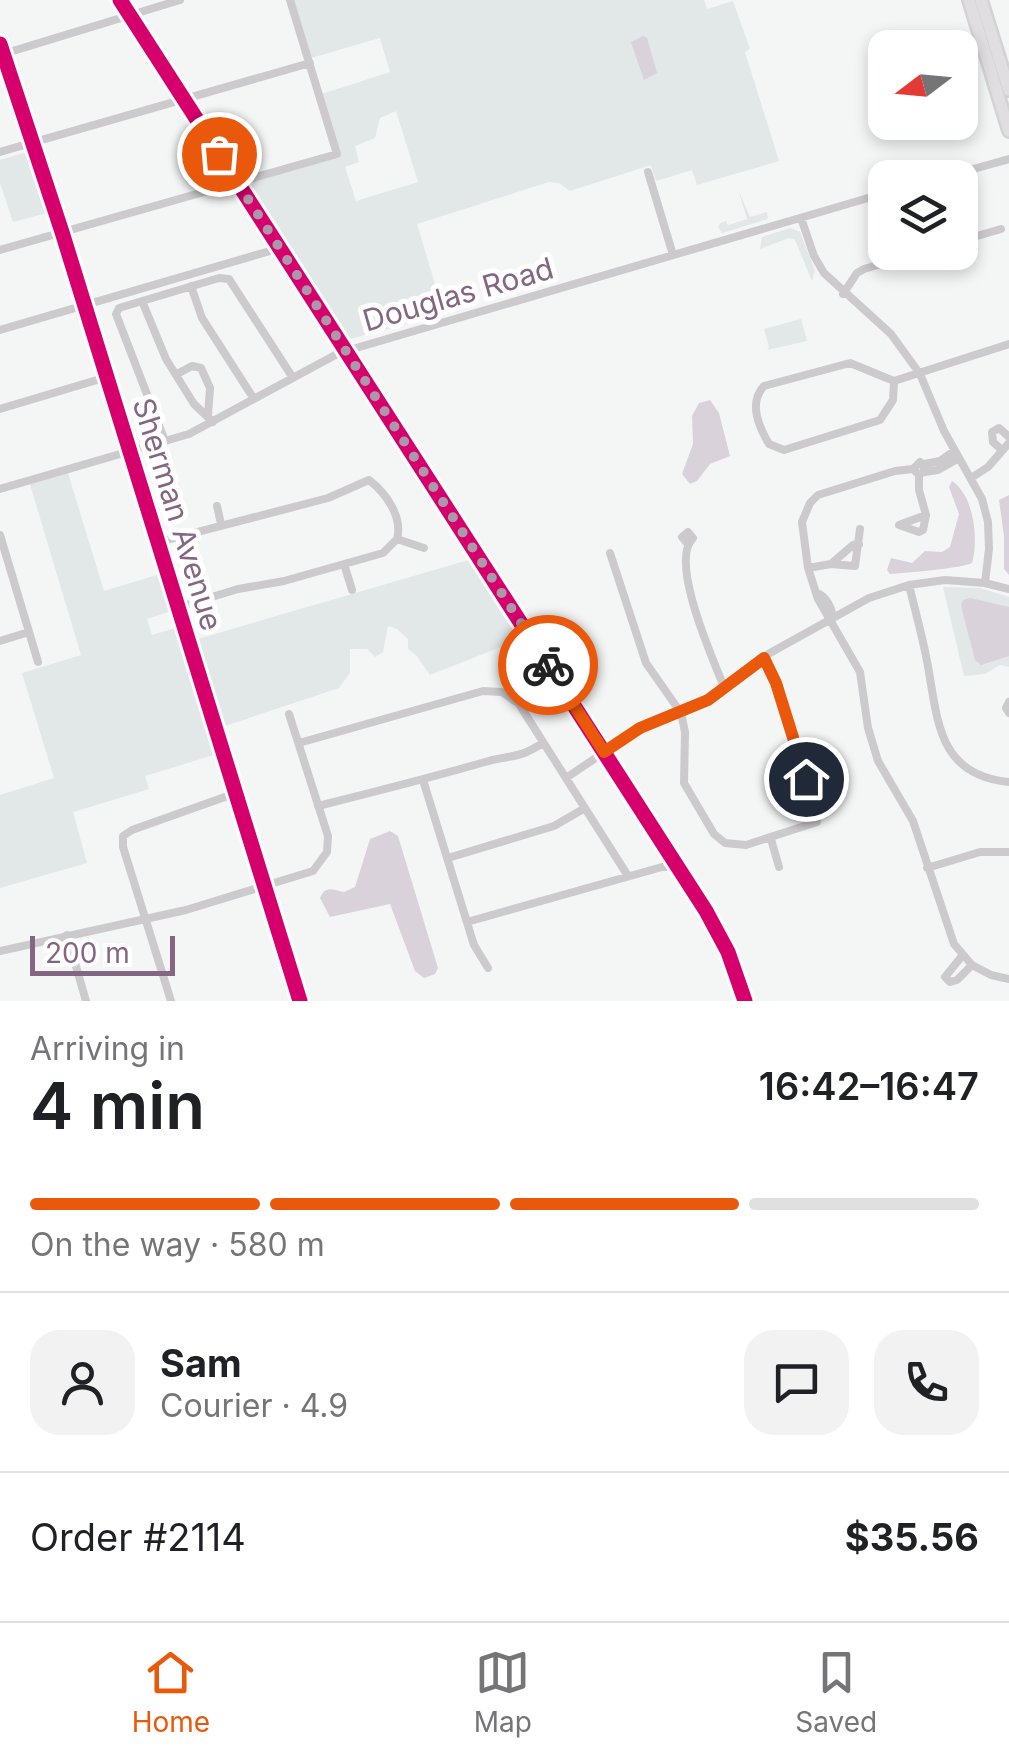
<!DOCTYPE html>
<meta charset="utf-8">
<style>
:root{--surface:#fff;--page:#f2f2f2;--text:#202124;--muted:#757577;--line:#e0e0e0;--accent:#ea580c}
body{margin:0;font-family:Inter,sans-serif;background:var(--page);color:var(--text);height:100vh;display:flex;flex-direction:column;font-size:38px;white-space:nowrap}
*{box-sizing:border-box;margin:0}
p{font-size:32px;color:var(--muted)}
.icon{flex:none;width:55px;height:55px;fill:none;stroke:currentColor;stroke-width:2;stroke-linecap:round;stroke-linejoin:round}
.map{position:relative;height:1001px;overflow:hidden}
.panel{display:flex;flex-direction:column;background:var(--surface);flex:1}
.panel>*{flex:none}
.needle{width:65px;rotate:254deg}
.fabs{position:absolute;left:868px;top:30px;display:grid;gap:20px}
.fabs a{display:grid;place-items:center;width:110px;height:110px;border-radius:20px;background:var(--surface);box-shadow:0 5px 15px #0003;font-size:50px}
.scale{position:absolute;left:30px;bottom:25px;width:145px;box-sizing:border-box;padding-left:10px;border:5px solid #846683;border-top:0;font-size:28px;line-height:35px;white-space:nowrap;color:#846683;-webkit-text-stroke:8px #fff;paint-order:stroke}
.pin{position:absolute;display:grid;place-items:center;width:85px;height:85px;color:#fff;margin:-42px;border:5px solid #fff;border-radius:50%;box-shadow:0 2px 10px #0007}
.courier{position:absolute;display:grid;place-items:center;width:100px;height:100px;margin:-50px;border:8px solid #ea580c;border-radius:50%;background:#fff;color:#222;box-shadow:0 2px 12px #0007}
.overview em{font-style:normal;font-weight:600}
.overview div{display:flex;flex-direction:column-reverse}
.overview{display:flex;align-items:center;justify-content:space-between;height:170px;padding:0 30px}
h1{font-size:65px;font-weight:600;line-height:75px}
.bar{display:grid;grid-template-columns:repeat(4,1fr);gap:15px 10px;align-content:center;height:120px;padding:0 30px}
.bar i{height:12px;border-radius:8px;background:var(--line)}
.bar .active{background:var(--accent)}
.bar p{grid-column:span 4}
.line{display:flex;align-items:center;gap:25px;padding:0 30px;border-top:2px solid var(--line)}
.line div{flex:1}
.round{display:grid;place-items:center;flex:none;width:105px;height:105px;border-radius:30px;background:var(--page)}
.tabs{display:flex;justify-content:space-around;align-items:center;height:140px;border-top:2px solid var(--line);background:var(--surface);font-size:28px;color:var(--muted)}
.tabs a{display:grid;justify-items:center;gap:5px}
.tabs .active{color:var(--accent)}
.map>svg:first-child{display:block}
.green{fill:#e2e7e7;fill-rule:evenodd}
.water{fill:#d9d2da}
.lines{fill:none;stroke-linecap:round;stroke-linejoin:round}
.major-casing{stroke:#d3d3d3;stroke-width:16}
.minor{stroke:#cccacc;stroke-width:8}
.major{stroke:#e0dee0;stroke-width:11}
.cycleway-casing{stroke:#fff;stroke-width:21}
.cycleway{stroke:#d6006c;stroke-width:15}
.done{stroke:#ab98ab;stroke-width:10;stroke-dasharray:0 18}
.route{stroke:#ea580c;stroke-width:12}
.labels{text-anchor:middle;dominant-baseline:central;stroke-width:10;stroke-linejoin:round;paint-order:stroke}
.street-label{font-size:30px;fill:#846683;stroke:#fff}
</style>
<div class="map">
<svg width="1009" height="1001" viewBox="0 0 1009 1001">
<rect width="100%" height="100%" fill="#f4f6f5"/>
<!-- green -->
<path class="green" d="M293 0H704L707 9 733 1 750 49 745 52 779 161 697 185 692 170 656 181 651 165 570 191 559 183 549 182 417 224 444 314 346 340 247 189 255 181 341 155 322 94 390 72 380 38 311 58ZM396 111 418 182 356 201 345 167 359 162 355 146 375 138 380 118Z
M27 152 47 213 13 222 0 183V160Z
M738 189 750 217 767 212 768 219 722 233 718 227 720 223 726 221 728 225 747 219Z
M790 228 800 232 815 271 812 281 795 240 789 238 760 249 762 237Z
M801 319 807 341 767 350 769 347 764 329Z
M67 470 104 591 167 572 178 609 147 619 152 635 182 626 220 753 145 776 149 789 73 812 87 863 0 888V795L54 778 22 673 81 655 29 481Z
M472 559 523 638 430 675 417 656 408 649V639L397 629 388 626 383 652 375 657 367 649H350V673L339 688 216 729 191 641Z
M943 587 980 588 1009 597V667L1000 665 985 674 964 676Z"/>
<!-- water -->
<path class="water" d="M643 36 647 38 657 73 644 80 631 42Z
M710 400 719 413 730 456 710 464 697 481 690 484 682 474 693 444 692 416 699 403Z
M952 481C974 495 979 540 972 563 964 568 905 573 890 574L887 570 891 558 912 563 925 551 942 552 950 547 959 514 949 487Z
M1009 495V575L1004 569V536L999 500Z
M970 598 1009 607V656L981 665 975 660 961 606 963 600Z
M390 831 398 836 438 968 435 974 424 978 415 971 390 904 330 917 320 898C326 884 334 891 344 892L355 887 370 839Z"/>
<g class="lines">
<!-- major casing -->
<g class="major-casing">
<path id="major" d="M969 0 1009 131
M981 0 1009 90"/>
</g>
<!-- minor -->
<path class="minor" d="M120 0 706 911 728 952 745 1001
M0 44 62 232 300 1001
M0 55 180 0
M0 152 310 63
M648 172 673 255
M941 178 1009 159
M801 218 814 256 824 273 891 334 920 374 944 431 982 499 988 522 989 549 985 583
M960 241 1001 229
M0 250 337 154 290 0
M191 286 202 318 254 399
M843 294 857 273 864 269 921 252
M142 301 166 359 194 404 213 422
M0 330 280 248
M850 363 894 381 893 400 880 420 784 450 769 444C759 427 748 403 764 386Z
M177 374 192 366 201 368 210 388 208 415
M894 381 1009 344
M0 409 107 377
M165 441 116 314 119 308 219 278 229 279 293 378
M1002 450 993 442 992 432 999 428 1009 437
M924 464 940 461 954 451
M913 469 895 471 818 495 810 503 802 522 808 568 818 599 860 672 868 728 878 761 913 821 954 944 972 965 991 975 1009 979
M925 472 938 470 959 458
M919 475 926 470 920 462 913 469 919 475V490L926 515
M971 478 988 467 1009 443
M0 489 189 434 339 353 885 193
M217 506 221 524
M926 515 923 530 919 532 899 525Z
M0 535 38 662
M397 539 424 548
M159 542 328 498 369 480C386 493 403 517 397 539
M687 543 682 537 688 532 693 538C669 561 712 657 724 687
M610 553 646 663 681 713 685 732 684 783 714 834 725 843 746 845 817 822 816 811 776 683 763 659
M344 564 352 590
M831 564 853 545 859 544
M808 568 831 564 855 566 860 529
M909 585C915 610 922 635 927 661 938 718 936 775 1009 782
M817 593C826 596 833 609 832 618
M179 607 238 589 284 581 383 553 397 539
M0 641 29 632
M1009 702 1006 708 1009 713
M299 743 483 691 502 692 519 704 628 876
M566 778 640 728 708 700 770 653 869 598 909 585 945 580 985 583 1009 589
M423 780 474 945 488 968
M318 806C374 792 430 778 485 762 513 754 516 760 543 743
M771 839 779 867
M448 858 554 826 585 808
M927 868 980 852H1009
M467 922 662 867H677
M67 935 86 1001
M0 951 186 910 313 871 327 852 328 836 289 714
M962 956 945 977 950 982 957 980 972 965
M171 1001 123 847V836L132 830 236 793"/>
<!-- major -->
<use href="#major" class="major"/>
<!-- cycleway casing -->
<g class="cycleway-casing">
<path id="cycleway" d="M120 0 706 911 728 952 745 1001
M0 44 62 232 300 1001"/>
</g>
<!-- cycleway -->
<use href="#cycleway" class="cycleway"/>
</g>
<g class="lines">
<!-- done -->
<path class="done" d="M219 154 548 665"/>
<!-- route -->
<path class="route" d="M548 665 604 752 640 728 708 700 764 658 776 683 806 779"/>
</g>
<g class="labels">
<!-- street labels -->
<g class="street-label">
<text transform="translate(458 294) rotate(-16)">Douglas Road</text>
<text transform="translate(178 514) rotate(73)">Sherman Avenue</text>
</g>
</g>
</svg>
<div class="fabs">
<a><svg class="needle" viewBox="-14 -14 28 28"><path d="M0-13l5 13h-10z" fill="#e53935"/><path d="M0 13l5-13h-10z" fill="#757577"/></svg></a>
<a><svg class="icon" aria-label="layers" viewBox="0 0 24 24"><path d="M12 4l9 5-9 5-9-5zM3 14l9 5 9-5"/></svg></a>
</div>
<div class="scale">200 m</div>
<div class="pin" style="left:219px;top:154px;background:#ea580c"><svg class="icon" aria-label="bag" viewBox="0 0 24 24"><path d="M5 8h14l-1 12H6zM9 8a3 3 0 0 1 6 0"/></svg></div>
<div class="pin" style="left:806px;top:779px;background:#1f2937"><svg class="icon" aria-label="home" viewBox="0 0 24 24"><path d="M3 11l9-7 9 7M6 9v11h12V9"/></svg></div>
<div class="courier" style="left:548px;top:665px"><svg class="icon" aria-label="bike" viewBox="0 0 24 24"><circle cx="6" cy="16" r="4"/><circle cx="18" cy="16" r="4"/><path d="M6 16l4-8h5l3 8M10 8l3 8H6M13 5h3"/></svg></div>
</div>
<section class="panel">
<div class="overview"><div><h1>4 min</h1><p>Arriving in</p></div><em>16:42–16:47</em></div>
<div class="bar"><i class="active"></i><i class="active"></i><i class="active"></i><i></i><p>On the way · 580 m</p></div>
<div class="line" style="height:180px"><a class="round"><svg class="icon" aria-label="person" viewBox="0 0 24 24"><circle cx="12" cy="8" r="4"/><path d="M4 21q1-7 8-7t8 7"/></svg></a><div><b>Sam</b><p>Courier · 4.9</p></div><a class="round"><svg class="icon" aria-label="chat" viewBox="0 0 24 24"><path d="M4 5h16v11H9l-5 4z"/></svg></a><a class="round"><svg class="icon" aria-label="phone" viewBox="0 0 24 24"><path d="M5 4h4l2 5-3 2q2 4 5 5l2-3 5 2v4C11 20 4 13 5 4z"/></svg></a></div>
<div class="line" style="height:130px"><div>Order #2114</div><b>$35.56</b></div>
</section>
<nav class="tabs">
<a class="active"><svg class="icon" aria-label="home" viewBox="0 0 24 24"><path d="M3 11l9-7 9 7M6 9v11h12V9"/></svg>Home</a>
<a><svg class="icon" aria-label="map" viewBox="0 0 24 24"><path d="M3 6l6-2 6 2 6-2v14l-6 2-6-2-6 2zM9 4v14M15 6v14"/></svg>Map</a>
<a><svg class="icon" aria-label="saved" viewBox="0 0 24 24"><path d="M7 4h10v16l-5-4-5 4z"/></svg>Saved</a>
</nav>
